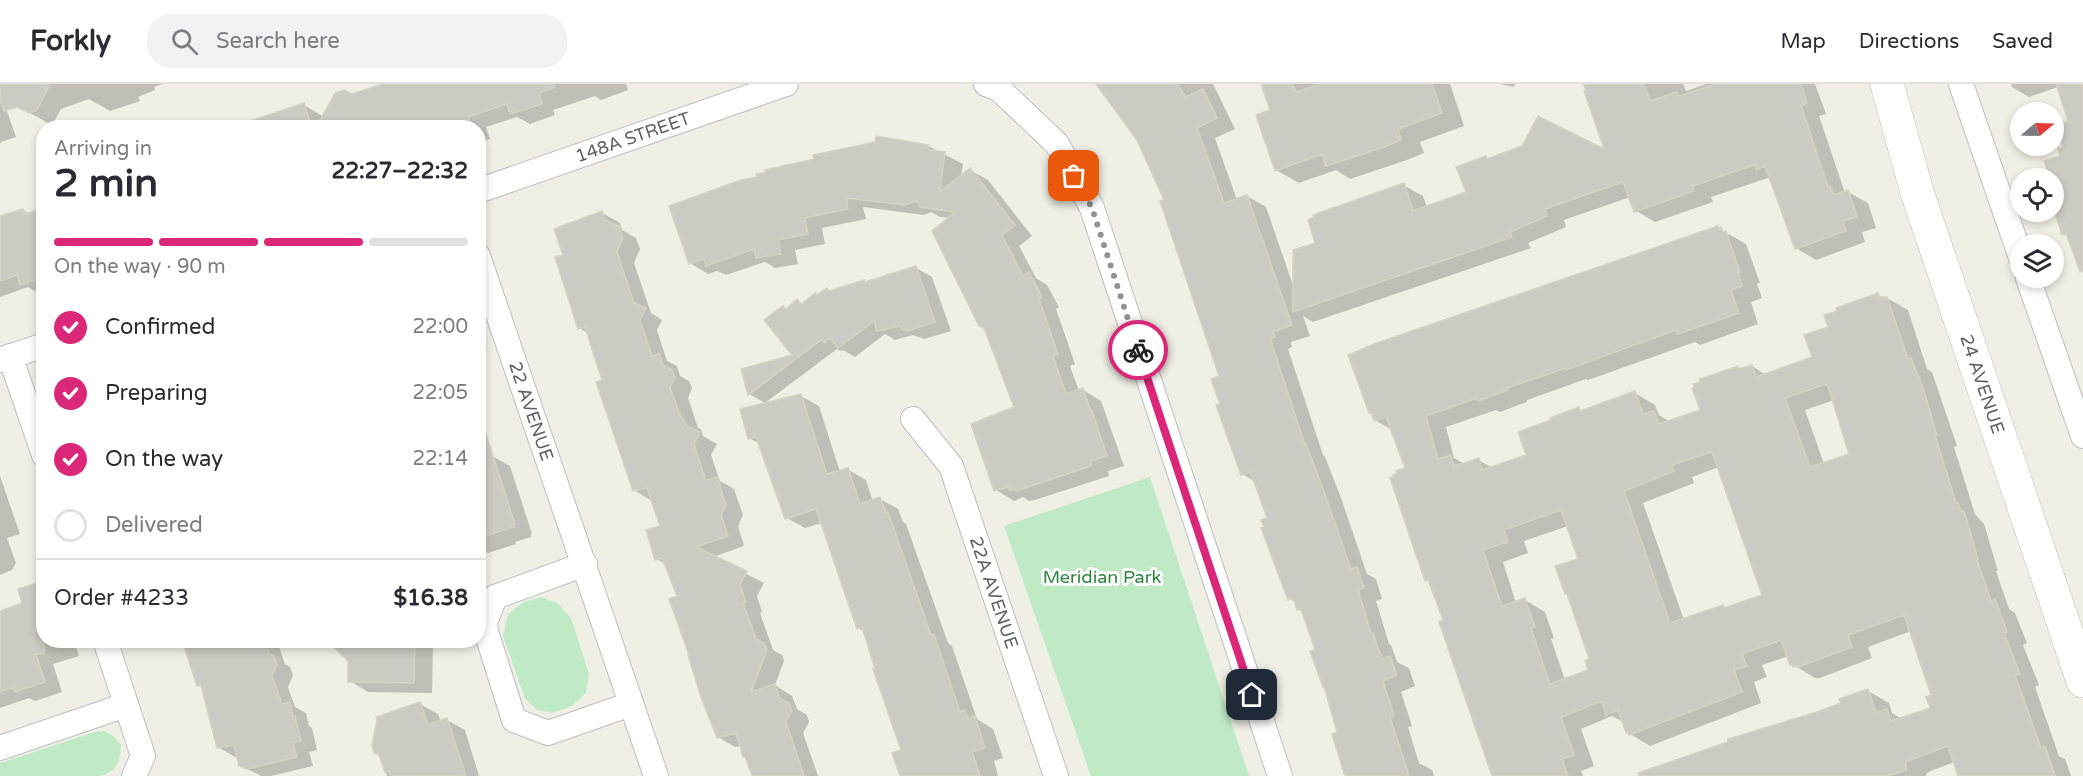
<!DOCTYPE html>
<meta charset="utf-8">
<style>
:root{--surface:#fff;--page:#f2f2f3;--text:#2b2b33;--muted:#7c7c81;--line:#e1e1e2;--accent:#db2777}
body{margin:0;font-family:"Varela Round",sans-serif;background:var(--page);color:var(--text);height:100vh;display:flex;flex-direction:column;font-size:22px;white-space:nowrap}
*{box-sizing:border-box;margin:0}
p{font-size:20px;color:var(--muted)}
.icon{flex:none;width:33px;height:33px;fill:none;stroke:currentColor;stroke-width:2;stroke-linecap:round;stroke-linejoin:round}
.map{position:relative;flex:1;overflow:hidden}
.drawer{position:absolute;left:36px;top:36px;width:450px;height:528px;display:flex;flex-direction:column;background:var(--surface);border-radius:24px;box-shadow:0 3px 9px #0003}
.drawer>*{flex:none}
.needle{width:39px;rotate:71deg}
.controls{position:absolute;left:2010px;top:18px;display:grid;gap:12px}
.controls a{display:grid;place-items:center;width:54px;height:54px;border-radius:50%;background:var(--surface);box-shadow:0 3px 9px #0003;font-size:30px}
.pin{position:absolute;display:grid;place-items:center;width:51px;height:51px;color:#fff;margin:-26px;border-radius:12px;box-shadow:0 3px 9px #0006}
.courier{position:absolute;display:grid;place-items:center;width:60px;height:60px;margin:-30px;border:4px solid #db2777;border-radius:50%;background:#fff;color:#222;box-shadow:0 2px 8px #0007}
.summary em{font-style:normal;font-weight:700}
.summary div{display:flex;flex-direction:column-reverse}
.summary{display:flex;align-items:center;justify-content:space-between;height:102px;padding:0 18px}
h1{font-size:39px;font-weight:700;line-height:45px}
.bar{display:grid;grid-template-columns:repeat(4,1fr);gap:9px 6px;align-content:center;height:72px;padding:0 18px}
.bar i{height:8px;border-radius:4px;background:var(--line)}
.bar .selected{background:var(--accent)}
.bar p{grid-column:span 4}
.line{display:flex;align-items:center;gap:15px;padding:0 18px;border-top:2px solid var(--line)}
.line div{flex:1}
ol{padding:0 18px;list-style:none}
li{display:flex;align-items:center;gap:18px;height:66px}
li p{margin-inline-start:auto}
li .icon{padding:6px;border-radius:50%;background:var(--accent);color:#fff;stroke-width:4}
li:last-child{color:var(--muted)}
li i{width:33px;height:33px;border:3px solid var(--line);border-radius:50%}
header{display:flex;align-items:center;gap:36px;box-sizing:border-box;height:84px;padding:0 30px;background:var(--surface);border-bottom:2px solid var(--line)}
header strong{font-size:28px}
nav{display:flex;gap:33px;margin-inline-start:auto;font-size:21px}
.search{width:420px;height:54px;background:var(--page);display:flex;align-items:center;gap:15px;box-sizing:border-box;padding:0 21px;border-radius:24px;color:var(--muted);font-size:22px}
.map>svg:first-child{display:block}
.green{fill:#c0eac5}
.shadow{fill:#0003;fill-rule:evenodd}
.building{fill:#cccac2;stroke:#d6d2c3;stroke-width:1.5;fill-rule:evenodd}
.lines{fill:none;stroke-linecap:round;stroke-linejoin:round}
.street-casing{stroke:#bdbec5;stroke-width:26}
.secondary-casing{stroke:#bdc0c7;stroke-width:34}
.street{stroke:#fff;stroke-width:24}
.secondary{stroke:#fff;stroke-width:33}
.done{stroke:#909293;stroke-width:6;stroke-dasharray:0 10.8}
.route{stroke:#db2777;stroke-width:8}
.labels{text-anchor:middle;dominant-baseline:central;stroke-width:6;stroke-linejoin:round;paint-order:stroke}
.street-label{font-size:18px;fill:#5d6067;stroke:#fff}
.park-label{font-size:18px;fill:#2e853c;stroke:#fff}
</style>
<header>
<strong>Forkly</strong>
<div class="search"><svg class="icon" aria-label="search" viewBox="0 0 24 24"><circle cx="10" cy="10" r="6"/><path d="M15 15l6 6"/></svg>Search here</div>
<nav><a>Map</a><a>Directions</a><a>Saved</a></nav>
</header>
<div class="map">
<svg width="2083" height="692" viewBox="0 0 2083 692">
<rect width="100%" height="100%" fill="#f0efe5"/>
<!-- green -->
<path class="green" d="M1150 393 1249 692H1091L1004 442Z
M541 513 557 519 571 534 589 590 586 609 572 622 553 629 537 626 525 615 503 552 508 530 524 518Z
M103 647 111 650 121 661C120 678 117 686 101 692H0V679L95 648Z"/>
<!-- shadow -->
<path class="shadow" d="M0 0H163L154 3 155 6 138 13 140 17 110 27 89 15 61 25 55 36 48 39 2 13 16 53 1 58 0 60Z
M388 0H626L628 6 601 16 595 12 553 26 555 31 530 40 517 33 486 43 490 55 478 59V44H236L304 21 324 33 352 12Z
M1098 0H1213L1235 45 1215 54 1237 116 1247 112 1266 123 1294 204 1317 160 1403 101 1423 112 1427 123 1467 109 1485 74 1489 76 1606 68 1583 0H1683L1686 7 1706 0H1815L1826 30 1819 32 1845 109 1848 108 1868 119 1876 144 1862 148 1865 158 1816 176 1796 164 1771 93 1711 113 1713 118 1655 138 1635 126 1630 113 1564 136 1566 143 1528 159 1531 164 1313 238 1303 232 1310 252 1291 258 1292 263 1288 265 1323 371 1325 373 1341 414 1367 490 1376 495 1382 515 1376 517 1389 560 1391 561 1397 578 1409 584 1415 602 1401 608 1412 642 1408 643 1419 679 1432 686 1434 692H1347L1333 651 1339 649 1317 567 1304 529 1298 525 1296 518 1290 515 1268 435 1256 398 1242 390 1222 321 1221 293 1166 117 1138 55Z
M1275 0H1450L1464 42 1420 58 1424 69 1407 76 1350 95 1336 86 1299 99 1276 86 1272 27Z
M1500 0H1515L1514 3Z
M2011 0H2083V184L2069 153 2063 150 2060 121 2054 101V94H2052L2046 78 2062 73 2070 37 2058 3 2029 13 2012 3Z
M928 62 963 80 961 93 970 86 988 96 1032 152 1019 162 1036 194 1047 201 1059 223 1056 225 1075 280 1070 282 1079 307 1083 306 1101 317 1124 382 1108 387 1109 392 1035 416 1029 417 1023 413 1014 417 996 406 1015 324 950 134 940 133 931 128 924 131 863 123 866 135 822 144 825 160 795 166 798 180 775 184 765 178 726 191 717 187 708 190 690 179Z
M23 126 44 138V209L40 210 28 203 0 213V134Z
M602 129 620 139 622 146 636 154 640 165 634 179 651 229 662 236 657 246 667 277 677 282 680 292 689 297 692 304 688 314 698 344 701 345 703 352 717 360 711 371 720 397 734 405 743 431 738 442 744 462 713 473 764 499 757 512 762 528 760 529 773 566 782 571 784 577 775 601 792 612 797 625 807 631 809 638 803 649 818 692H753L741 662 735 663 718 653 679 513 666 481 657 475 662 443 652 417 634 406 604 297 589 250 579 244 565 172Z
M1718 144 1746 160 1760 199 1757 200 1762 214 1751 218 1758 240 1700 261 1695 258 1588 296 1586 295 1527 316V318L1500 328 1496 326 1446 343 1454 374 1465 380 1478 376 1493 384 1528 372 1579 325 1583 327 1635 309 1655 321 1659 331 1670 338 1702 327 1738 283 1742 286 1752 282 1766 291 1814 274 1830 244 1877 211 1887 214 1908 226 1927 285 1932 288 1957 362 1954 363 1975 430 1984 440 1998 487H1996L2009 525 2015 529 2027 559 2023 561 2039 601 2035 603 2059 672 2065 675 2071 692H1960L1955 678 1930 687 1926 690V692H1645L1643 688 1817 629 1843 620 1868 607 1889 619 1892 629 1902 635 1932 625 1933 612 1911 547 1868 563 1872 574 1820 594H1815L1792 580 1789 572 1762 581 1767 593 1754 598 1761 619 1650 662 1627 648 1623 638 1612 632 1581 645 1594 682 1581 687 1583 692H1493L1484 668 1445 537 1431 499 1426 496 1407 385 1392 346 1375 336 1373 330 1370 328ZM1834 316 1851 371 1824 380 1805 326ZM1719 383 1764 512 1727 525 1723 522 1684 536 1643 419 1694 399 1692 393ZM1568 442 1579 476 1590 586 1565 596 1551 555 1554 554 1545 528 1525 516 1516 519 1503 478 1528 469 1524 457Z
M916 184 932 193 951 247 924 255 913 251 895 256 885 250 855 273 843 266 841 267 837 265 765 319 749 310 795 272 787 226 797 217 803 220 830 208Z
M801 312 819 322 840 388 847 385 866 396 873 418 880 415 898 425 903 438 906 440 948 559 952 562 977 635 993 645 1003 674 994 677 998 692H901L894 670 903 667 865 548 858 544 822 439 805 444 787 434 760 360 749 354Z
M478 371 492 372 510 382 532 450H531V453L515 458 516 460 488 469 478 464Z
M0 392 20 450 7 454 16 479 12 486 0 491Z
M0 528 44 556H74L79 572 53 580 62 608 35 617 29 614 0 624Z
M179 556 277 557 285 580 290 583 293 591 288 603 295 623 306 629 309 642 312 644 317 666 309 668 313 682 271 692H261L240 681 238 672 235 673 218 663 203 604 199 601 186 565 181 562Z
M345 556H433L432 609 368 608 350 597V576Z
M420 620 438 630 441 638 447 636 465 646 479 692H387L381 671Z"/>
<!-- building -->
<path class="building" d="M0 0H50L37 26 29 29 17 23 4 27 0 15Z
M383 0H554L555 3 539 9 542 20 510 30 507 20 468 33 472 44H316L335 9 344 6 352 10Z
M1096 0H1177L1186 13 1203 5 1217 34 1197 44 1224 119 1247 111 1292 241 1273 248 1275 253 1270 254 1305 361 1306 360 1322 402 1351 485 1357 483 1364 504 1358 506 1371 549H1373L1382 575 1390 572 1397 591 1383 597 1394 632 1390 633 1409 692H1345L1332 650 1337 648 1324 602 1323 603 1310 567 1315 566 1301 525 1297 526 1293 514 1288 516 1261 444 1264 443 1261 436 1267 434 1253 395 1250 388 1241 391 1216 321 1220 320 1211 295 1219 292 1160 117 1164 116 1137 56Z
M1261 0H1293L1296 8 1320 0H1432L1442 29 1398 45 1401 56 1384 63 1326 82 1322 70 1275 87 1256 31 1270 26Z
M1584 0H1644L1650 17 1677 8 1679 12 1716 0H1801L1807 19 1801 21 1828 103 1830 102 1834 111 1848 106 1857 133 1843 137 1846 147 1795 165 1765 82 1756 86 1755 81 1727 90 1693 102 1694 107 1634 128 1623 98 1545 125 1547 132 1510 148 1512 153 1293 228V166L1315 159 1308 136 1314 133 1313 131 1404 99 1413 127 1466 108 1456 83 1486 72 1487 75 1522 62 1538 32 1604 65 1584 7 1586 6Z
M2056 0H2083V187L2080 188 2066 149 2062 151 2054 126V94H2050L2044 77 2060 72 2058 65 2063 63 2056 41 2068 37Z
M304 19 312 44H244V39Z
M876 52 929 61 928 66 945 68 940 108 970 84 1015 141 1002 151 1023 192 1029 188 1042 213 1039 215 1058 270 1053 272 1066 310 1083 304 1091 328 1092 327 1107 372 1091 377V382L1016 407 1015 405 1010 407 1008 403 994 407 971 340 1014 323 984 244 979 242 932 147 955 128 920 123 917 116 905 121 846 114 848 125 805 134 808 150 778 156 781 170 756 174 754 165 706 182 704 175 689 180 669 122 741 96 757 93 756 90 766 88 765 86 814 75 813 71 875 58Z
M44 124V193L20 201 17 191 0 197V132L23 125 25 130Z
M602 127 605 136 619 142 623 154 617 168 634 219 646 224 640 236 652 272 659 270 663 281 672 286 675 294 670 303 681 334H683L686 342 700 348 694 360 705 394 708 396 717 393 726 421 721 431 728 452 696 463 747 487 740 501 746 518 743 519 756 555 764 559 767 566 751 608 775 600 779 614 789 619 792 627 786 638 804 692H752L745 672 743 673 736 649 717 654 701 613 688 571H689L669 515 677 512 662 474 655 476 646 446 660 442 647 404 633 407 596 298 602 296 585 243 578 245 555 173 563 171 554 145Z
M1718 142 1719 145 1721 143 1723 148 1726 147 1740 188 1738 189 1742 202 1731 206 1739 229 1678 250 1676 246 1566 286V284L1507 304 1508 306 1478 317 1477 314 1426 332 1438 375 1451 371 1454 382 1479 374 1482 386 1526 371 1518 348 1551 336 1550 334 1579 323 1580 327 1635 307 1643 330 1654 327 1659 340 1700 326 1692 304 1694 303 1693 300 1700 298V295L1738 282 1739 285 1752 281 1756 293 1812 273 1804 251 1828 243 1824 231 1837 227 1836 224 1878 209 1879 213H1887L1908 275 1911 274 1923 304 1937 351H1935L1956 419H1958L1961 428 1964 427 1978 475 1977 476 1991 517 1995 515 2007 548 2004 549 2020 590 2015 591 2041 664 2045 662 2055 692H1958L1948 662 1910 676 1906 678V686L1888 692H1639L1638 689 1728 658V655L1817 628 1841 619 1839 615 1868 605 1876 628 1887 625 1891 637 1930 624 1926 613 1931 611 1904 531 1848 551 1852 563 1798 583V581L1793 583 1792 580 1790 581 1781 556 1742 570 1747 582 1734 586 1742 608 1629 651 1628 648 1626 649 1618 626 1606 631 1602 617 1561 633 1574 671 1562 675 1568 692H1492L1439 538 1443 536 1429 498 1428 496 1425 497 1390 394 1393 393V391L1397 389 1396 387 1405 384 1386 333 1374 337 1371 328 1369 329 1348 271 1374 260ZM1826 300 1828 302 1849 370 1810 383 1785 314ZM1712 368 1762 511 1724 524 1723 521 1670 539 1624 407 1674 387 1672 381ZM1561 426 1578 475 1555 482 1565 510H1567L1589 575 1585 577 1588 586 1550 600 1531 544 1535 543 1525 514 1502 522 1483 466 1508 458 1504 446Z
M916 182 935 238 907 247 906 245 902 246 900 242 877 247 874 237 838 264 830 254 824 259 821 256 748 311 741 285 792 271 764 236 783 222 786 225 797 215 801 220 815 209 817 211 827 204 829 207 864 196 865 198Z
M801 310 827 390 848 384 860 420 880 413 886 429 888 428 931 551 934 550 960 628 965 626 968 635 975 632 985 664 972 668 980 692H900L892 669 901 666 873 585H875L862 543 857 545 816 425 785 435 756 353 748 355 740 325Z
M478 341H483L515 440H513L514 443 478 454Z
M44 497V570H36L45 598 15 608 14 603 0 608V527L22 519 18 505Z
M182 556H265L269 570 274 572 277 581 272 592 282 620 290 618 293 633 295 632 301 657 293 659 297 673 247 685 239 682 234 661 217 664 201 601 197 602Z
M326 556H415L414 599 348 598V577Z
M420 618 428 641 447 634 466 692H391L389 687 385 688 379 671 374 669 372 661 377 636 376 633Z"/>
<g class="lines">
<!-- street casing -->
<g class="street-casing">
<g id="street">
<path d="M986 0 999 5 1057 60 1092 124 1280 692"/>
<path d="M1961 0 2020 171"/>
<path id="s1" d="M478 107 786 0"/>
<path id="s2" d="M478 172 656 692"/>
<path d="M2028 194 2083 352"/>
<path d="M10 272 44 371"/>
<path d="M0 276 44 261"/>
<path id="s3" d="M913 335 951 382 1056 692"/>
<path d="M585 480 495 513 484 541 514 636 548 649 631 620"/>
<path d="M105 556 143 672 134 692"/>
<path d="M0 664 126 621"/>
</g>
</g>
<!-- secondary casing -->
<g class="secondary-casing">
<g id="secondary">
<path id="s4" d="M1887 0 1917 108 2083 597"/>
</g>
</g>
<!-- street -->
<use href="#street" class="street"/>
<!-- secondary -->
<use href="#secondary" class="secondary"/>
</g>
<g class="lines">
<!-- done -->
<path class="done" d="M1074 92 1092 124 1138 266"/>
<!-- route -->
<path class="route" d="M1138 266 1252 611"/>
</g>
<g class="labels">
<!-- street labels -->
<g class="street-label">
<text stroke="none"><textPath href="#s1" startOffset="164">148A STREET</textPath></text>
<text stroke="none"><textPath href="#s4" startOffset="315">24 AVENUE</textPath></text>
<text stroke="none"><textPath href="#s2" startOffset="164">22 AVENUE</textPath></text>
<text stroke="none"><textPath href="#s3" startOffset="194">22A AVENUE</textPath></text>
</g>
<!-- park labels -->
<g class="park-label">
<text x="1102" y="493">Meridian Park</text>
</g>
</g>
</svg>
<div class="controls">
<a><svg class="needle" viewBox="-14 -14 28 28"><path d="M0-13l5 13h-10z" fill="#e53935"/><path d="M0 13l5-13h-10z" fill="#7c7c81"/></svg></a>
<a><svg class="icon" aria-label="locate" viewBox="0 0 24 24"><circle cx="12" cy="12" r="6"/><path d="M12 2v4M12 18v4M2 12h4M18 12h4"/></svg></a>
<a><svg class="icon" aria-label="layers" viewBox="0 0 24 24"><path d="M12 4l9 5-9 5-9-5zM3 14l9 5 9-5"/></svg></a>
</div>
<div class="pin" style="left:1074px;top:92px;background:#ea580c"><svg class="icon" aria-label="bag" viewBox="0 0 24 24"><path d="M5 8h14l-1 12H6zM9 8a3 3 0 0 1 6 0"/></svg></div>
<div class="pin" style="left:1252px;top:611px;background:#1f2937"><svg class="icon" aria-label="home" viewBox="0 0 24 24"><path d="M3 11l9-7 9 7M6 9v11h12V9"/></svg></div>
<div class="courier" style="left:1138px;top:266px"><svg class="icon" aria-label="bike" viewBox="0 0 24 24"><circle cx="6" cy="16" r="4"/><circle cx="18" cy="16" r="4"/><path d="M6 16l4-8h5l3 8M10 8l3 8H6M13 5h3"/></svg></div>
<section class="drawer">
<div class="summary"><div><h1>2 min</h1><p>Arriving in</p></div><em>22:27–22:32</em></div>
<div class="bar"><i class="selected"></i><i class="selected"></i><i class="selected"></i><i></i><p>On the way · 90 m</p></div>
<ol>
<li><svg class="icon" aria-label="check" viewBox="0 0 24 24"><path d="M5 12l5 5 9-10"/></svg>Confirmed<p>22:00</p></li>
<li><svg class="icon" aria-label="check" viewBox="0 0 24 24"><path d="M5 12l5 5 9-10"/></svg>Preparing<p>22:05</p></li>
<li><svg class="icon" aria-label="check" viewBox="0 0 24 24"><path d="M5 12l5 5 9-10"/></svg>On the way<p>22:14</p></li>
<li><i></i>Delivered</li>
</ol>
<div class="line" style="height:78px"><div>Order #4233</div><b>$16.38</b></div>
</section>
</div>
